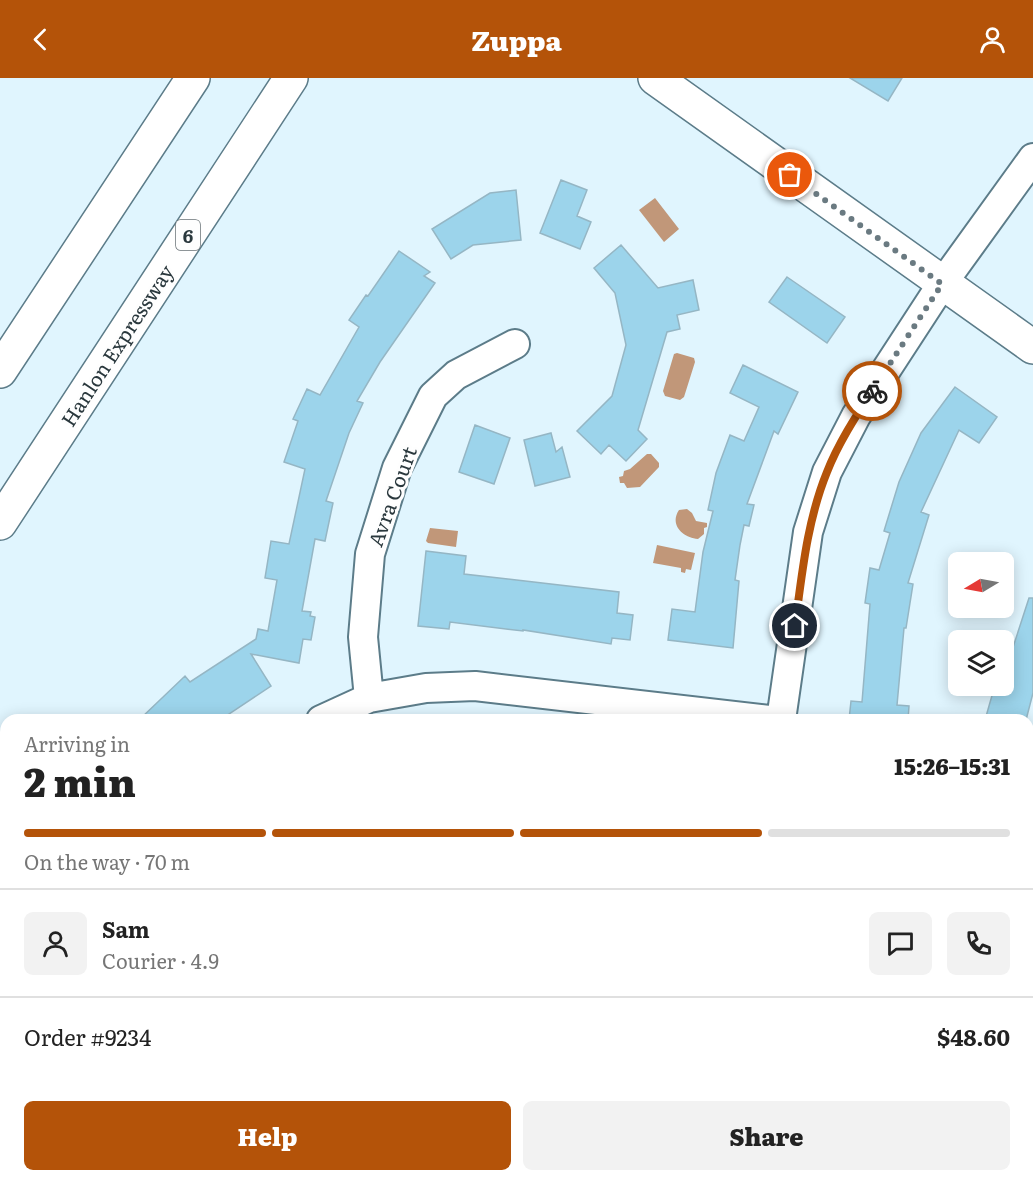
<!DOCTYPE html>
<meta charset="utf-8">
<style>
:root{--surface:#fff;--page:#f2f2f2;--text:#222;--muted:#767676;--line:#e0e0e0;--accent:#b45309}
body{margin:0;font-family:Literata,serif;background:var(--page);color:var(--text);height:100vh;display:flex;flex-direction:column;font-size:22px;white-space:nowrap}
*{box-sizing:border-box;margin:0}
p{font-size:20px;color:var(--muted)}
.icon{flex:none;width:33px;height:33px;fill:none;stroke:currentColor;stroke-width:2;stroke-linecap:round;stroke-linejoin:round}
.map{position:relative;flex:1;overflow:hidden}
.sheet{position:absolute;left:0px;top:636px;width:1034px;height:468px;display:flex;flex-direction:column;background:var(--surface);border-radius:18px 18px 0 0;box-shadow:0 3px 15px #0003}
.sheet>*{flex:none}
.needle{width:39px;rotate:260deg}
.fabs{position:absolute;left:948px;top:474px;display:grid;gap:12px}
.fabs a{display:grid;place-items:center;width:66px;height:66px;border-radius:9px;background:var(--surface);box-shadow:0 3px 15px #0003;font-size:30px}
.pin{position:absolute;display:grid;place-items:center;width:51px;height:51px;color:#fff;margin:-26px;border:3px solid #fff;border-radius:50%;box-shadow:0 2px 6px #0007}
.courier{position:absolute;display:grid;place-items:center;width:60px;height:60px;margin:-30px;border:4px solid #b45309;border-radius:50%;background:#fff;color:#222;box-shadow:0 2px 8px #0007}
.overview em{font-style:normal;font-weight:800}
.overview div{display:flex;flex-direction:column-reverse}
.overview{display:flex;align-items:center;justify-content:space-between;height:102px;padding:0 24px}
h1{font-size:39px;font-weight:800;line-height:45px}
.bar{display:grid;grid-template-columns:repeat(4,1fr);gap:9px 6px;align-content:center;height:72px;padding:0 24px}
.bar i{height:8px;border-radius:4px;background:var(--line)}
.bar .current{background:var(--accent)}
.bar p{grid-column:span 4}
.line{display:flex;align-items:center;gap:15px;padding:0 24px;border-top:2px solid var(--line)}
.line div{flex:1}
.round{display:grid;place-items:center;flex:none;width:63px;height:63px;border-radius:9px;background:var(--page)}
.button{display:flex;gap:12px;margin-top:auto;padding:12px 24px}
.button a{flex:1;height:69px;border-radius:9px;background:var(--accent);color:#fff;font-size:24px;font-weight:800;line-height:69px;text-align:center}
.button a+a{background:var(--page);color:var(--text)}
header{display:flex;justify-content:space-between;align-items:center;height:78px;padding:0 24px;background:var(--accent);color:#fff;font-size:27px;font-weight:800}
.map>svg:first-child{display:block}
.water{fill:#c19779}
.building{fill:#9cd4eb;stroke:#95b6c4;stroke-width:1.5}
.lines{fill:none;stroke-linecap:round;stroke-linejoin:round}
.street-casing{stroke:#5c7c89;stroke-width:32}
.secondary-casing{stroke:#5c7c89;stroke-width:36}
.highway-casing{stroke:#5c7c89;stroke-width:36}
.street{stroke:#fff;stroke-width:28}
.secondary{stroke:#fff;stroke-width:33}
.highway{stroke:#fff;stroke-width:33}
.done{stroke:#6a7a81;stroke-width:6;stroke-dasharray:0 10.8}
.route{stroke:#b45309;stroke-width:8}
.labels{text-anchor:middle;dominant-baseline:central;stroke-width:6;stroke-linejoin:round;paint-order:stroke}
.shield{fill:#fefefe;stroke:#6a7377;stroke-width:1.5}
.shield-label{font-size:18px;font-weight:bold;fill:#2a383d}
.street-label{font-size:20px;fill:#2a383d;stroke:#fefefe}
</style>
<header><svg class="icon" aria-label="back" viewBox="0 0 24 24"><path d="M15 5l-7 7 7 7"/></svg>Zuppa<svg class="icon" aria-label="person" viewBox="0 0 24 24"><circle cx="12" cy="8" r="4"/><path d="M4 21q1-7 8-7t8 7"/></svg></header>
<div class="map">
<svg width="1033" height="1104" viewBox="0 0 1033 1104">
<rect width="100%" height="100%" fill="#e0f5fe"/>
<!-- water -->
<path class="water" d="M655 120 679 151 664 164 639 132Z
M677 275 694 280 695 284 684 319 680 322 665 318 663 313 674 276Z
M647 376H651L659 385V389L640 409 627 410 624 405H620L619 399 623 398 624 393 630 391Z
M687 431 692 435 696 443 707 445V449L704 450V456L698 461C683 460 669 447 679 432Z
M430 450 458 453 456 469 428 465 426 463Z
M657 467 695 475 691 492 686 491 685 495 681 494V490L653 485Z"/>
<!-- building -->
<path class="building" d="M850 0H902L888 23Z
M561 102 587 112 577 138 591 144 580 171 540 155Z
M516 112 521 162 473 167 451 181 432 151 490 115Z
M621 167 658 210 693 202 699 232 677 237 680 251 667 254 638 352 647 361 626 383 609 367 601 376 577 353 612 318 626 267 615 215 594 190Z
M399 173 430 194 424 198 435 205 380 284 357 323 363 325 349 355 326 423 333 425 325 463 315 461 302 533 311 534 310 538 315 539 311 562 303 561 299 585 251 576 271 608 220 642H139L185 598 190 604 256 561 258 551 268 553 277 502 265 500 271 463 289 466 305 391 284 384 298 343 293 341 307 311 320 317 359 249 349 242 366 217 368 218Z
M787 199 845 239 827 265 769 224Z
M743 287 798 314 778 356 774 353 747 426 754 427 749 448 744 447 740 467 735 502 739 503 733 570 668 562 672 531 695 534 703 474 713 433 708 432 716 395 730 357 744 363 759 329 730 315Z
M955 309 997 339 979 365 959 352 921 434 929 437 908 505 913 506 906 550H904L897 627 909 628 908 642H849L851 623 862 624 870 526 865 525 870 490 879 492 890 455 884 453 899 404 921 355Z
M475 347 510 360 494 406 459 394Z
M551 355 556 374 562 369 570 399 535 408 524 362Z
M426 473 466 478 464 496 619 514 617 535 633 537 630 562 612 560 611 566 523 552V553L450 544 449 551 418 548Z
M1029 520H1033V615L1026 642H985L993 614 1004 617V597Z"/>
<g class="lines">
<!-- street casing -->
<g class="street-casing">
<path id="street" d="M369 620 363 559 370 476 397 390 433 318 456 297 515 266
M321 642 369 620 426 610 475 608 769 642
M781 642 808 454 827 394 856 338 942 206 1033 80
M1028 898 1033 893
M0 1018 6 1010
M862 1098 864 1104"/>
</g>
<!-- secondary casing -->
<g class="secondary-casing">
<path id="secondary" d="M655 0 1033 269"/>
</g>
<!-- highway casing -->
<g class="highway-casing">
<path id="highway" d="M0 293 193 0
M0 445 291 0"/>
</g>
<!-- street -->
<use href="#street" class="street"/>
<!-- secondary -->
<use href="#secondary" class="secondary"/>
<!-- highway -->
<use href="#highway" class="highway"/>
</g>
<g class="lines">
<!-- done -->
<path class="done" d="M790 97 942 206 872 313"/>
<!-- route -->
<path class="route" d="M795 548C802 496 807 443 827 394 838 366 856 338 872 313"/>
</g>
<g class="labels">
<!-- shield labels -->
<rect class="shield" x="176" y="142" width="24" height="30" rx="4.5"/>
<g class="shield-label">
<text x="188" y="157">6</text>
</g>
<!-- street labels -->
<g class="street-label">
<text transform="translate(116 267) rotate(-57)">Hanlon Expressway</text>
<text transform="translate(391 418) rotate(-70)">Avra Court</text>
</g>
</g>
</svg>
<div class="fabs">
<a><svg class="needle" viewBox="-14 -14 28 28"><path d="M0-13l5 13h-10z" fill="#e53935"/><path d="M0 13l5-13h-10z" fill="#767676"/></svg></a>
<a><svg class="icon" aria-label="layers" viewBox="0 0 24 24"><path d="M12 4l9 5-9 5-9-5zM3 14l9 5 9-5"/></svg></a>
</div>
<div class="pin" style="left:790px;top:97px;background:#ea580c"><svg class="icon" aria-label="bag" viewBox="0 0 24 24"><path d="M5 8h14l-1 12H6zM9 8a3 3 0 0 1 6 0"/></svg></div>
<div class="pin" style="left:795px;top:548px;background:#1f2937"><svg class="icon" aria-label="home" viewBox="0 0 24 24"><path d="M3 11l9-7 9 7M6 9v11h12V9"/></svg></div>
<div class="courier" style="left:872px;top:313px"><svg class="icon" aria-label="bike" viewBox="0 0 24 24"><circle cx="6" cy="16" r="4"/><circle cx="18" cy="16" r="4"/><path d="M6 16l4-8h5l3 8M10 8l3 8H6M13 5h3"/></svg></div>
<section class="sheet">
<div class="overview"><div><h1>2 min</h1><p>Arriving in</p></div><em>15:26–15:31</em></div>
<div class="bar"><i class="current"></i><i class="current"></i><i class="current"></i><i></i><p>On the way · 70 m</p></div>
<div class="line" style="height:108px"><a class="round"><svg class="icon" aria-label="person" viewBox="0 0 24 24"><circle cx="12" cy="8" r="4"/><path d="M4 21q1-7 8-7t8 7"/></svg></a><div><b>Sam</b><p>Courier · 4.9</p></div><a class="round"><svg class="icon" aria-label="chat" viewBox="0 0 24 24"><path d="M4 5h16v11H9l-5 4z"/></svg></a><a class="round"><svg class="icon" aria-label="phone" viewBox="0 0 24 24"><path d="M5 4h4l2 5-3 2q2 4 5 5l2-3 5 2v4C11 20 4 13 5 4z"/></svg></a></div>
<div class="line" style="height:78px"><div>Order #9234</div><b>$48.60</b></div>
<div class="button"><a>Help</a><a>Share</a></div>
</section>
</div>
